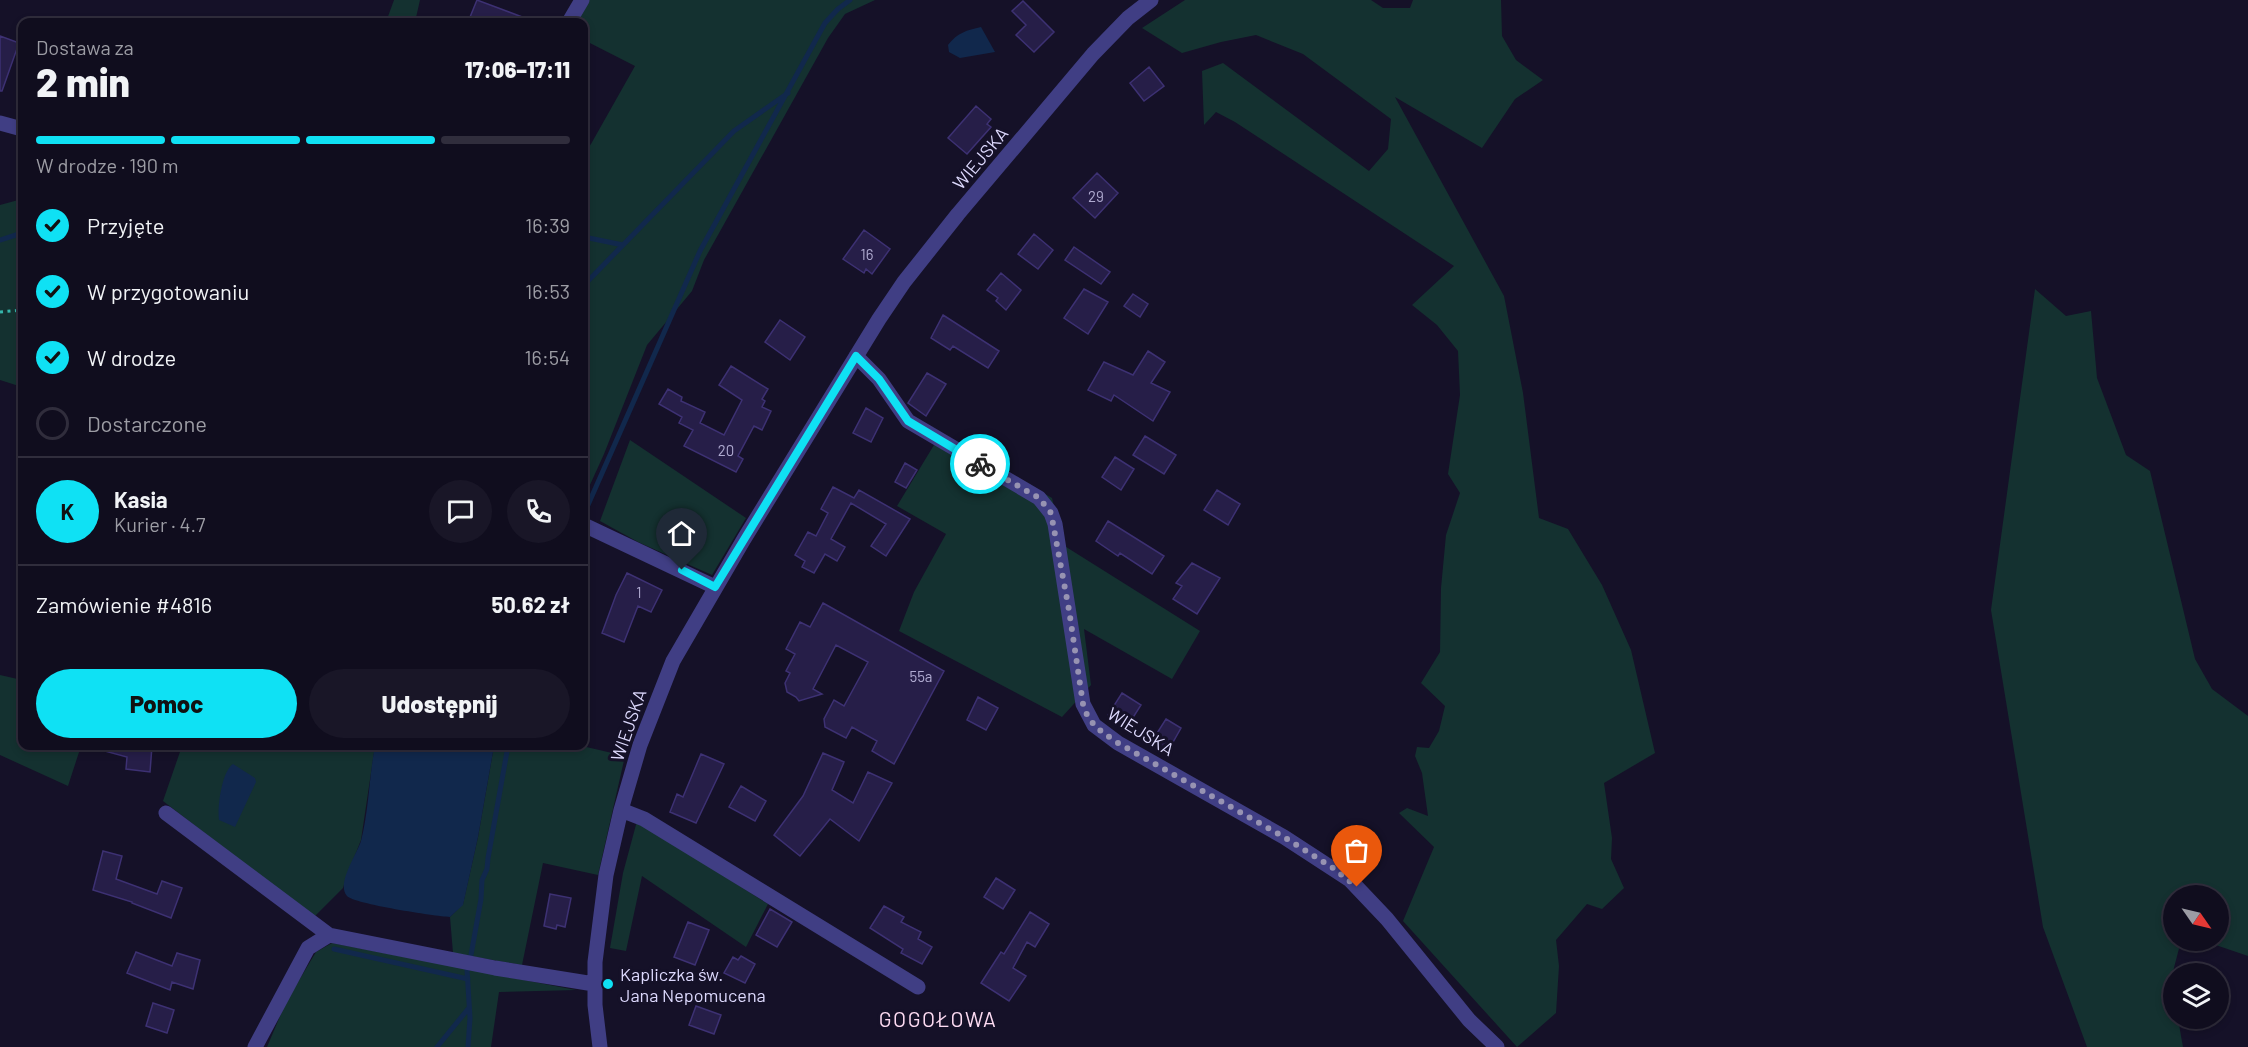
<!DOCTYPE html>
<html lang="pl">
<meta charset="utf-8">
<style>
:root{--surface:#100d1e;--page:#191627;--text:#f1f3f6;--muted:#9c9ca4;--line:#302d3c;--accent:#0fe1f4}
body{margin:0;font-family:Barlow,sans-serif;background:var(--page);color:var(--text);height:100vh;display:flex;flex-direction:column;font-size:22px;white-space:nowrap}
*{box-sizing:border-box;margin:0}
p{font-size:20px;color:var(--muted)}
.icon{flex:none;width:33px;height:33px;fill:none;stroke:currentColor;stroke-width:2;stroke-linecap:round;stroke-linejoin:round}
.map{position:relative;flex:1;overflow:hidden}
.side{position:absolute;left:18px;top:18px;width:570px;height:732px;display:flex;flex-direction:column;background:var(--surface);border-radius:12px;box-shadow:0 3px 9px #0003,0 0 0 2px var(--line)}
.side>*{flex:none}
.needle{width:39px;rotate:124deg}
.buttons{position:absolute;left:2163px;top:885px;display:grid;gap:12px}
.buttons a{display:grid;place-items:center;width:66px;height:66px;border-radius:50%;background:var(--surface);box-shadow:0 3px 9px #0003,0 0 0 2px var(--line);font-size:30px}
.pin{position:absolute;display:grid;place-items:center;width:51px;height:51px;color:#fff;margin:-62px -26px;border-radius:50% 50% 50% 0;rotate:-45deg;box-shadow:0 0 6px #0007}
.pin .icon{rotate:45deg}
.courier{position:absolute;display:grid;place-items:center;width:60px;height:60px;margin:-30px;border:4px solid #0fe1f4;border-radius:50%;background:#fff;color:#222;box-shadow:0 2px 8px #0007}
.summary em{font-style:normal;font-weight:800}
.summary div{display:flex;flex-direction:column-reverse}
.summary{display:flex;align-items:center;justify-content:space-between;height:102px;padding:0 18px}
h1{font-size:39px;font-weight:800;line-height:45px}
.bar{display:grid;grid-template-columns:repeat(4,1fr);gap:9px 6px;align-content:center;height:72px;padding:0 18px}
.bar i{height:8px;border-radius:4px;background:var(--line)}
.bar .active{background:var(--accent)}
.bar p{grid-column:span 4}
.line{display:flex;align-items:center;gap:15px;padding:0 18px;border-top:2px solid var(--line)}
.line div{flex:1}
.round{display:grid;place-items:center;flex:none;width:63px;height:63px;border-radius:32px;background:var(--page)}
ol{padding:0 18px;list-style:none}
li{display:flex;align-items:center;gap:18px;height:66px}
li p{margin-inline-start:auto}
li .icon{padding:6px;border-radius:50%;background:var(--accent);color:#111;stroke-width:4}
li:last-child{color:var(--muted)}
li i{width:33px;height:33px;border:3px solid var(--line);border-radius:50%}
.cta{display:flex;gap:12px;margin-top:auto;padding:12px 18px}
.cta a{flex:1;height:69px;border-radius:36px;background:var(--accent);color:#111;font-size:24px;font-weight:800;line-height:69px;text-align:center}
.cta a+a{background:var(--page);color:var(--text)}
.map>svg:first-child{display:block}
.green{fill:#143130}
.water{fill:#11284c}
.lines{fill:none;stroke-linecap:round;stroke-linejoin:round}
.stream{stroke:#11284c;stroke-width:5}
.building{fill:#261e48;stroke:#3d3173;stroke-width:1.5}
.path{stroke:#36b5ab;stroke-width:3;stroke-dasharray:3 4.5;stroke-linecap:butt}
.minor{stroke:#403e84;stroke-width:15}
.done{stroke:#9793b2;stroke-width:6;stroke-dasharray:0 10.8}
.route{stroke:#0fe1f4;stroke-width:8}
.poi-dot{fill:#0fe1f4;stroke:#151128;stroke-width:2}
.labels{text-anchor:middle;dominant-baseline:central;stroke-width:6;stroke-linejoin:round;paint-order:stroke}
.number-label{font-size:15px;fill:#afaad0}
.street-label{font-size:18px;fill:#ddd9fd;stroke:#151128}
.poi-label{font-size:18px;fill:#ddd9fd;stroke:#151128;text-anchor:start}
.quarter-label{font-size:21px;letter-spacing:1.5px;fill:#fddbf2;stroke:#151128}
</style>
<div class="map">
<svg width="2248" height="1047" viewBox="0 0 2248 1047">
<rect width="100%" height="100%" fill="#151128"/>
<!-- green -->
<path class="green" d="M394 0H420L415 22H386Z
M587 0H875L845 14 828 38 704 260 692 291 647 345 604 454 584 498V153L591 144 635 66 584 40V22H575Z
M1185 0H1371L1383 8H1410L1413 0H1501L1502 36 1516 60 1543 80 1515 99 1482 148 1395 97 1504 296 1523 393 1539 518 1568 529 1602 585 1631 650 1655 753 1604 783 1612 838 1611 859 1624 888 1602 909 1587 904 1556 940 1559 966 1556 1013 1517 1047 1403 921 1434 847 1399 813 1407 808 1428 816 1422 773 1415 756 1417 747 1429 748 1439 731 1445 706 1421 683 1440 652 1441 588 1446 535 1460 493 1448 474 1460 395 1458 351 1437 325 1412 305 1454 266 1235 122 1216 112 1204 125 1202 71 1223 63 1369 171 1388 149 1391 119 1303 54 1256 35 1221 42 1182 53 1142 28Z
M22 199V387L0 380V205Z
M2035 289 2066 316 2091 311 2097 378 2126 455 2150 471 2195 659 2212 689 2248 716V956L2204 941 2218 940V896H2174V940L2181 941 2171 979 2173 994 2174 1018 2178 1019 2183 1047H2087L2043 927 1991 610Z
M932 428 1052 498 1063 545 1200 631 1172 679 1084 629 1091 685 1062 717 899 631 914 592 946 534 897 506 934 445Z
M630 440 746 518 712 575 638 542 600 521Z
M0 675 22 680V746H81L68 786 0 755Z
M182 746H375L361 840 346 878 343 888 314 917 163 801Z
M494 746H582L625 756 598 875 543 863 522 965 453 953 450 917 463 904 478 837Z
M637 821 768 904 746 947 642 876 626 951 610 948 623 873Z
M332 943 576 990 499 992 491 1047H267L286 1002 316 952Z"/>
<!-- water -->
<path class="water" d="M981 27 995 52 960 58 949 52 948 45C957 33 967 30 981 27Z
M375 746H494L478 837 463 905 450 917C435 916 354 904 347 896 336 884 357 854 361 841 369 810 369 777 375 746Z
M233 764 255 778 256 782 235 827 219 820C217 807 222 771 233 764Z"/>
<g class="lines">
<!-- stream -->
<path class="stream" d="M584 237 623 245 734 131 788 93
M0 240 22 233
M584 285 623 245
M584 514 700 251 825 23 838 9 850 0
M334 949 468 979
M471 955 481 899 482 880 487 869 488 858 508 746
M467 970 470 1018 468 1047
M437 1047 468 1009"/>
</g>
<!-- building -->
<path class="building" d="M477 0 533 21V22H468Z
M1023 1 1054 32 1034 52 1016 35 1026 25 1012 11Z
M0 36 19 43 2 91H0Z
M1149 67 1164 86 1144 101 1130 83Z
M976 106 991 119 987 124 991 127 967 154 948 138Z
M1097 173 1118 193 1095 218 1073 198Z
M864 230 890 249 872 274 866 269 864 273 843 259Z
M1034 234 1053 250 1038 269 1018 254Z
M1074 247 1110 272 1101 284 1065 260Z
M1001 273 1021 290 1006 310 996 301 998 298 987 290Z
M1084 289 1108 302 1088 334 1064 318Z
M1133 294 1148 304 1140 317 1124 306Z
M943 315 999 351 988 368 953 346 950 350 931 338Z
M780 320 805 337 790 360 765 342Z
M1148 351 1165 362 1151 383 1170 392 1153 421 1114 395 1111 401 1088 390 1104 362 1133 375Z
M731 366 768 389 762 399 765 401 762 407 771 411 762 430 754 426 738 456 743 459 736 472 684 446 693 430 679 423 682 417 659 404 668 389 682 397 681 401 705 412 700 423 724 435 742 400 719 385Z
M927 373 946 384 926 416 908 403Z
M866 408 883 418 871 442 853 433Z
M1145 436 1176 455 1164 474 1133 455Z
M1115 457 1134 469 1121 490 1102 477Z
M905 463 917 470 906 488 895 482Z
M833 487 854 498 859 490 910 519 886 556 871 546 886 524 851 503 831 539 845 547 837 561 825 554 814 573 802 567 805 561 795 555 808 532 816 536 828 513 821 509Z
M1217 490 1240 504 1228 525 1204 510Z
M1108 521 1164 556 1152 574 1120 553 1118 556 1096 541Z
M1192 563 1220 578 1197 614 1173 599 1182 586 1176 583Z
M627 573 662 590 651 612 638 606 624 642 602 633 616 595Z
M823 603 944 671 894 764 872 751 877 741 852 727 846 738 825 727 824 719 834 700 844 706 868 662 836 645 813 689 822 694 799 701 796 697 787 692 785 683 790 673 786 671 795 654 786 649 800 622 810 627Z
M1122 693 1141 705 1127 727 1108 715Z
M978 697 998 708 986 730 967 720Z
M1166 719 1181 728 1168 751 1152 741Z
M101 746H152L150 772 126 769 127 757 101 750Z
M823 753 844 762 832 790 853 803 868 772 892 783 859 841 830 819 800 856 774 835 803 796Z
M701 754 724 764 696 823 670 812 677 794 683 797Z
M741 786 766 801 755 821 729 807Z
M103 851 122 856 116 879 157 894 162 881 182 888 171 918 132 903V902L93 890Z
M996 878 1015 890 1003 909 984 897Z
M550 894 571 898 565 927 557 925 556 929 544 926Z
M884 906 904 917 901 922 921 932 918 939 932 947 922 964 901 953 903 949 870 928Z
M770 909 792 922 777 947 756 935Z
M1030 912 1049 924 1035 947 1027 942 1013 968 1026 976 1009 1001 981 983 1001 952 1004 954Z
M688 922 709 930 695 965 674 957Z
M136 952 172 966 177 953 200 960 193 989 172 982 170 990 127 973Z
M741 956 755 964 745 983 724 973 733 957 738 960Z
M153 1003 174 1010 167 1033 146 1026Z
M696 1006 721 1015 714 1034 689 1025Z"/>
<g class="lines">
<!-- path -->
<path class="path" d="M0 312 22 310"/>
<!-- minor -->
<path class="minor" d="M569 22 582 0
M0 123 22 129
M856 356 879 379 908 421 1039 498 1051 513 1055 524 1083 704 1094 725 1118 743 1284 837 1350 880 1387 919 1469 1020 1497 1047
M584 525 715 587
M621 810 644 819 918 987
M166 813 329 935
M255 1047 308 948 329 935 495 968 594 984
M600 1047 595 1005V962L606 875 621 810 640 745 673 661 744 539 879 319 904 282 958 214 1093 54 1128 18 1151 0"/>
</g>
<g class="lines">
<!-- done -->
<path class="done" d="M980 464 1039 498 1051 513 1069 610 1083 704C1088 724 1102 732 1118 743L1284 837 1333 868 1357 887"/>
<!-- route -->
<path class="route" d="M682 570 715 587 856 356 879 379 908 421 980 464"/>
</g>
<!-- markers -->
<circle class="poi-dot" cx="608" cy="984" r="6"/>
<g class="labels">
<!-- number labels -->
<g class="number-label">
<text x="1096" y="196">29</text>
<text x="867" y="254">16</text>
<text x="726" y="450">20</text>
<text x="639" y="592">1</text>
<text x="921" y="676">55a</text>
</g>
<!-- street labels -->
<g class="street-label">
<text transform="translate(980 158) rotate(-50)">WIEJSKA</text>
<text transform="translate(628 725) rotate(-71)">WIEJSKA</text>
<text transform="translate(1141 731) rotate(32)">WIEJSKA</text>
</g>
<!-- poi labels -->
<g class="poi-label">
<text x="620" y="974">Kapliczka św.<tspan x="620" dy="21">Jana Nepomucena</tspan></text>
</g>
<!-- quarter labels -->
<g class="quarter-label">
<text x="938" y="1018">GOGOŁOWA</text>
</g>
</g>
</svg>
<div class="buttons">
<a><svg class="needle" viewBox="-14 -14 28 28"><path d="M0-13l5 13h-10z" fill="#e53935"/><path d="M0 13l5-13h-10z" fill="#9c9ca4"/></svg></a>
<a><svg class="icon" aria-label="layers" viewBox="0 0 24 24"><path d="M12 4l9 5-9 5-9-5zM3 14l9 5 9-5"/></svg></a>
</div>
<div class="pin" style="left:1357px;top:887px;background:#ea580c"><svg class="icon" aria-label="bag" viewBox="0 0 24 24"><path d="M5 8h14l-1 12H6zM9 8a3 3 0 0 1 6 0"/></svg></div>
<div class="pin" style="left:682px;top:570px;background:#1f2937"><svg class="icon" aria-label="home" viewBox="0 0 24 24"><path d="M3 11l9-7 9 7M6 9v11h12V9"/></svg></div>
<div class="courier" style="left:980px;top:464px"><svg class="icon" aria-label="bike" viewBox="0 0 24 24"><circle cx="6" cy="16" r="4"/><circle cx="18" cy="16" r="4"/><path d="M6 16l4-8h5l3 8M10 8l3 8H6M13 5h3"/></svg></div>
<section class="side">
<div class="summary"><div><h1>2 min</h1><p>Dostawa za</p></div><em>17:06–17:11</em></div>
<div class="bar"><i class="active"></i><i class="active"></i><i class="active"></i><i></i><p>W drodze · 190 m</p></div>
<ol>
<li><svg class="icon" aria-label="check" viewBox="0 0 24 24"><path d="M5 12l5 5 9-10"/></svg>Przyjęte<p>16:39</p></li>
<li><svg class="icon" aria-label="check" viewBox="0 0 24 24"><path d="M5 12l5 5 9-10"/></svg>W przygotowaniu<p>16:53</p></li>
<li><svg class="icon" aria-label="check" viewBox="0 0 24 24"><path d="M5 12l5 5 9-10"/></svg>W drodze<p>16:54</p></li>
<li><i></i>Dostarczone</li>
</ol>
<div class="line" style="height:108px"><b class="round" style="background:var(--accent);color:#111">K</b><div><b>Kasia</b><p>Kurier · 4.7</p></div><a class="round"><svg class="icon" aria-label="chat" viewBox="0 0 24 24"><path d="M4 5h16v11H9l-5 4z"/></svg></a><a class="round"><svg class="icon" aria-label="phone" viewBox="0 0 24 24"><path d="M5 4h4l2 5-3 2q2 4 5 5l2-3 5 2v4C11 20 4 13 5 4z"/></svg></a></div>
<div class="line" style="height:78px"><div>Zamówienie #4816</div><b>50.62 zł</b></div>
<div class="cta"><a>Pomoc</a><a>Udostępnij</a></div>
</section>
</div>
